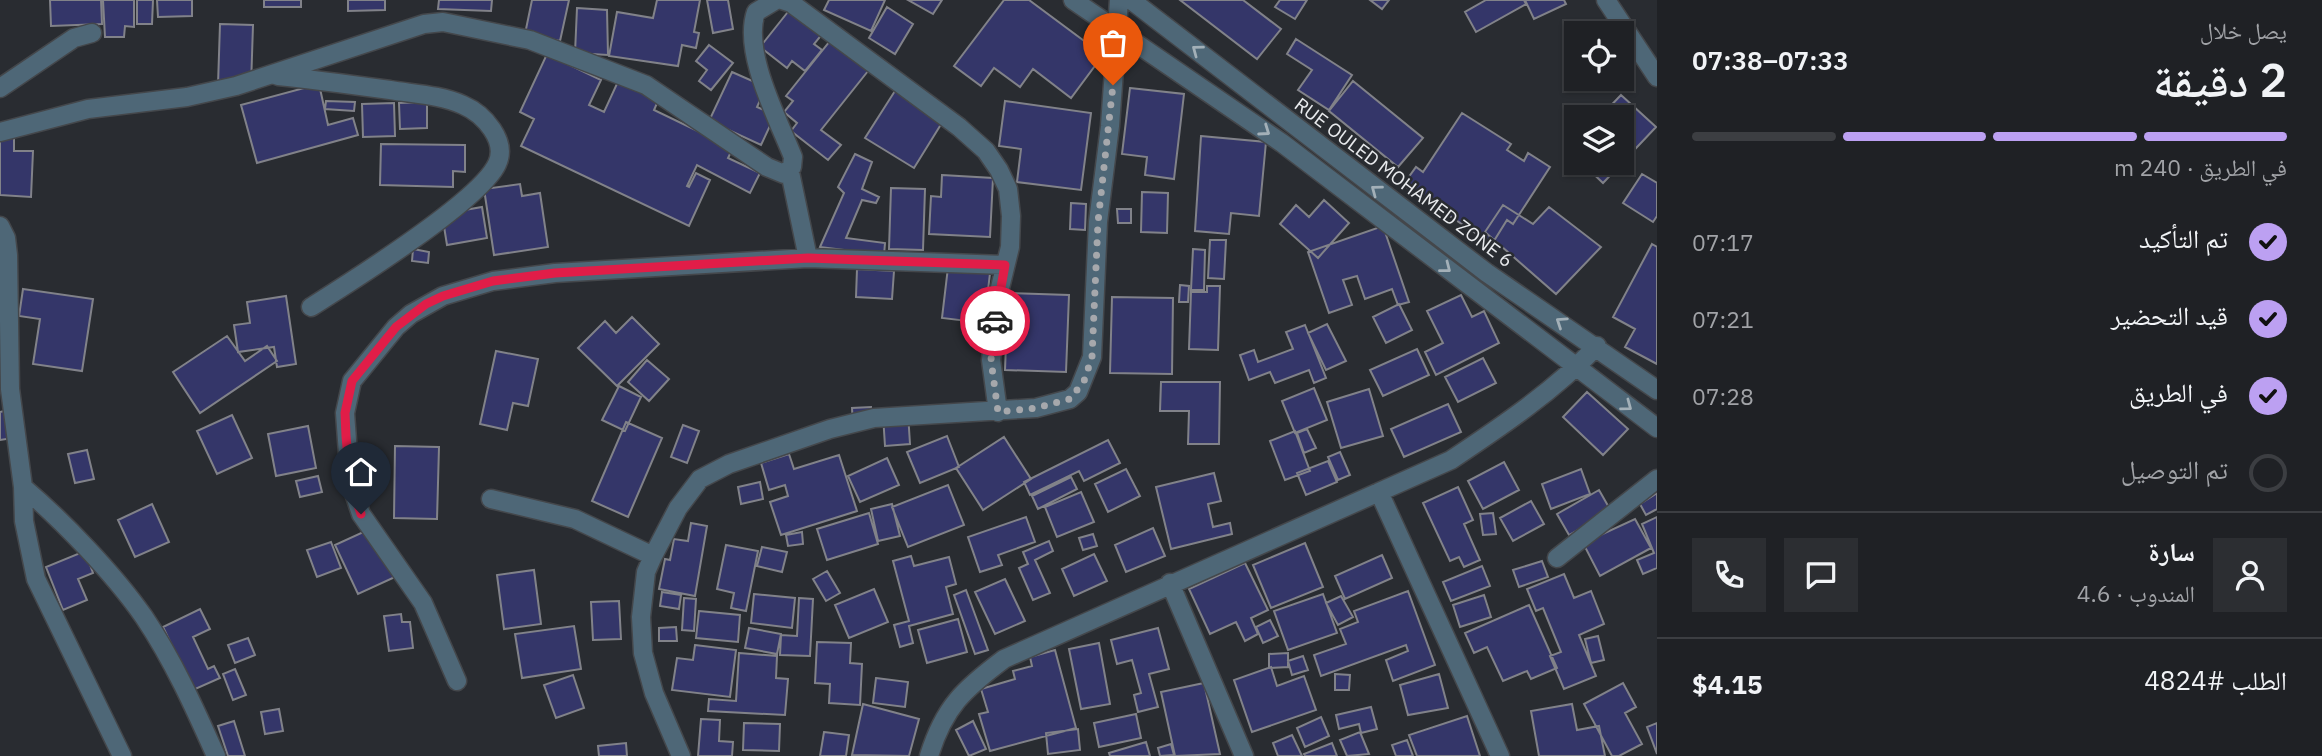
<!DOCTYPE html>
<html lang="ar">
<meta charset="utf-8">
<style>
:root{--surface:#1f2125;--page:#2c2e32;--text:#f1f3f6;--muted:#a1a3a7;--line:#3c3e42;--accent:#bca0f2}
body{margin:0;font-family:"IBM Plex Sans","Noto Naskh Arabic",sans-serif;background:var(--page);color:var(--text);direction:rtl;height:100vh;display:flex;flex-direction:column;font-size:26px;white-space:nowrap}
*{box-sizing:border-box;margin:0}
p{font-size:23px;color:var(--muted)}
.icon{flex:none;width:38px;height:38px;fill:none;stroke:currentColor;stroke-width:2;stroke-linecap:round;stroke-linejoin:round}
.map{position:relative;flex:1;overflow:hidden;direction:ltr}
.drawer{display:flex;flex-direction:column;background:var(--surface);width:665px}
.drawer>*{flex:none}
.tools{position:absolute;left:1564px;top:21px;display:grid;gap:14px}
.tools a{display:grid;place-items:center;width:70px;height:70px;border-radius:0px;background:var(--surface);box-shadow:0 2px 5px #0004,0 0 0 2px var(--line);font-size:35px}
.pin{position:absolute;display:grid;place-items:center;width:60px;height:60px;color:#fff;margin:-72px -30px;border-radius:50% 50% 50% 0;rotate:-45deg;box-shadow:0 0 7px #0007}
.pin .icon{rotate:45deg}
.courier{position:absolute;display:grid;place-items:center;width:70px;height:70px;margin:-35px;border:5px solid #e11d48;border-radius:50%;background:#fff;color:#222;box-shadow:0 2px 9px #0007}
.headline em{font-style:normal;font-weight:600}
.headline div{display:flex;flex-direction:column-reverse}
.headline{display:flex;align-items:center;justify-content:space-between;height:119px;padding:0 35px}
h1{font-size:46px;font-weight:600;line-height:52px}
.bar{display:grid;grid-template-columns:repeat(4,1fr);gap:10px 7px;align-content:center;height:84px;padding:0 35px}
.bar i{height:9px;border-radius:5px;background:var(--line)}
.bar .active{background:var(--accent)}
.bar p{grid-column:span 4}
.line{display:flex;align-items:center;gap:18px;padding:0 35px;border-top:2px solid var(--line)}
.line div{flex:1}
.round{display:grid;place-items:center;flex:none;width:74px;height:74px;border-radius:0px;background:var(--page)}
ol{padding:0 35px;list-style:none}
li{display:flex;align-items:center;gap:21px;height:77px}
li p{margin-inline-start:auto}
li .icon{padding:7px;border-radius:50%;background:var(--accent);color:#111;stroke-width:4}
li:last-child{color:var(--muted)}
li i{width:38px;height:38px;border:4px solid var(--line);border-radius:50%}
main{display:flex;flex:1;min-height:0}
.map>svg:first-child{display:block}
.building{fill:#343669;stroke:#818289;stroke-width:2}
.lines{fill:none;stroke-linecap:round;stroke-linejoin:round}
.minor-casing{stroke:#44474b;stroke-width:21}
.minor{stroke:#4e6777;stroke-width:18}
.oneway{stroke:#a3b0b8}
.done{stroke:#a6a8ac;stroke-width:7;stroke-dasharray:0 12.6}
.route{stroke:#e11d48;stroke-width:9}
.labels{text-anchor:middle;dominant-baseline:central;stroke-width:5;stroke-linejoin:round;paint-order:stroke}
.street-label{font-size:19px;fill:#e9ebee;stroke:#292c31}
</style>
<main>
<section class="drawer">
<div class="headline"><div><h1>2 دقيقة</h1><p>يصل خلال</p></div><em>07:33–07:38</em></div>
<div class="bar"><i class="active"></i><i class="active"></i><i class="active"></i><i></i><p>في الطريق · 240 m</p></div>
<ol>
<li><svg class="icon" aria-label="check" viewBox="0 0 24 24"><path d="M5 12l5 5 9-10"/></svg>تم التأكيد<p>07:17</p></li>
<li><svg class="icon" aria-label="check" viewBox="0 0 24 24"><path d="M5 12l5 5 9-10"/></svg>قيد التحضير<p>07:21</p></li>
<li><svg class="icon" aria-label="check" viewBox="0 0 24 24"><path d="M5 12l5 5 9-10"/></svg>في الطريق<p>07:28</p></li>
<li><i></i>تم التوصيل</li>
</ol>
<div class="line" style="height:126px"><a class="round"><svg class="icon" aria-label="person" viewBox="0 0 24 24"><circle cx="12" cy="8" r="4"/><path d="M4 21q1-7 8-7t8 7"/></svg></a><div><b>سارة</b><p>المندوب · 4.6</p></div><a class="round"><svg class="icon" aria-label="chat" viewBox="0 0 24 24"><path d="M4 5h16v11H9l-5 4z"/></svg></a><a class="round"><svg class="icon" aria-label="phone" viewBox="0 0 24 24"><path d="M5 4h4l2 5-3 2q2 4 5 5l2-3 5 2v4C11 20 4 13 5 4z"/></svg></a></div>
<div class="line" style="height:91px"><div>الطلب #4824</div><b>$4.15</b></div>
</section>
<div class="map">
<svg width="1657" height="756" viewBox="0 0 1657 756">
<rect width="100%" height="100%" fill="#292c31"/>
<!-- building -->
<path class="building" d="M50 0H101L102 24 51 26Z
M103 0H134V27L125 26 124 37H105Z
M137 0H153L152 24H137Z
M157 0H192V16L158 17Z
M264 0H301V7H264Z
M348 0H385V10L348 11Z
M439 0H492L491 11 438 9Z
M532 0H569L560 41 525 34Z
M657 0H700L694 32 699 33 696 48 682 45 678 66 609 56 617 12 653 18Z
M707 0H728L733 29 713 33Z
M829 0H885L871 31 824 10Z
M908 0H942L933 14Z
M1004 0H1029L1103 55 1071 98 1033 69 1020 87 994 68 981 86 954 66Z
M1180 0H1243L1281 29 1257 59Z
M1280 0H1307L1295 19 1275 7Z
M1370 0H1389L1382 9Z
M1486 0H1524L1526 4 1476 32 1465 12Z
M1525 0H1564L1566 4 1534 19Z
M795 3 828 27 814 44 822 50 805 71 792 61 787 68 760 47Z
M887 7 913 24 895 54 869 38Z
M577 8 607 10 608 55 575 53Z
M220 24 253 25 251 86 218 85Z
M838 31 876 61 821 130 841 145 828 160 791 131 797 123 784 112 793 101 786 96Z
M1296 39 1352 75 1329 110 1298 90 1312 70 1287 54Z
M709 45 733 63 711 90 699 81 707 70 696 61Z
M547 54 601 80 589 105 604 112 621 75 661 94 654 110 733 148 728 158 760 173 750 193 697 165 687 186 689 187 696 173 710 180 689 226 521 146 534 119 520 112Z
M732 72 766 87 757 107 775 115 761 145 709 121Z
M1353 81 1423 138 1398 167 1329 111Z
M900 83 948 113 914 168 865 138Z
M319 84 328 125 353 118 358 135 257 163 241 105Z
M1130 88 1184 94 1174 179 1145 175 1147 157 1122 154Z
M1621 95 1656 127 1622 163V117H1600Z
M326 101 355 102 354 111 325 109Z
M1005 101 1091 113 1081 190 1017 182 1021 149 999 146Z
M427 102V128L400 129 399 103Z
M394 103 395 136 363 137 362 104Z
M1462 113 1511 144 1507 150 1524 161 1528 153 1550 167 1513 224 1507 220 1492 244 1403 185 1416 167 1423 172Z
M1201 136 1266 142 1259 216 1231 213 1229 234 1195 231Z
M0 137 14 138V151H33L31 197 0 195Z
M381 144 465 145V172L453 171V187L380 185Z
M855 154 872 162 862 189 879 197 876 203 862 200 846 238 885 243 884 255 820 247 844 193 838 187Z
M1582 163H1622L1603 183Z
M1642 174 1657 183V216L1653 222 1623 203Z
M942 175 993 178 990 237 929 234 931 196 941 197Z
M520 184 522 196 540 193 548 247 494 255 484 189Z
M891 188 925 189 923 250 889 249Z
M1142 192 1168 193 1167 233 1141 232Z
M1324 200 1349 223 1318 258 1280 224 1296 205 1309 217Z
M1071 203 1086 204 1085 230 1070 229Z
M1503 205 1533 224 1549 207 1601 247 1556 294 1485 232Z
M482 207 487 238 447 245 442 214Z
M1117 209H1131V223H1118Z
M1383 226 1409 302 1398 305 1392 289 1365 299 1357 276 1343 280 1352 305 1329 313 1308 252Z
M1210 240H1226L1224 279 1208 278Z
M1652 244 1657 247V364L1625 347 1635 329 1613 317Z
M413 249 429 252 428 263 412 261Z
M1193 249 1205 250 1204 290H1191Z
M949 259 991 265 984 323 942 318Z
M857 269 894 271 892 299 856 297Z
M1180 285 1189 286 1188 302H1179Z
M1207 286H1220L1218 350 1189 349 1191 292H1207Z
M23 289 93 299 82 371 33 364 40 319 19 316Z
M1008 293 1069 295 1066 372 1005 370Z
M1461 295 1472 317 1484 311 1499 343 1436 375 1425 352 1443 343 1427 311Z
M286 296 296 364 277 367 274 347 238 352 234 325 250 323 247 302Z
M1112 297 1173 298 1172 374 1110 373Z
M1399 304 1412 330 1386 343 1373 317Z
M632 317 659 344 617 386 578 348 605 321 616 333Z
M1327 324 1346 361 1326 370 1308 333Z
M1305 325 1326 378 1314 383 1309 370 1275 383 1270 372 1249 380 1240 355 1254 350 1258 362 1293 349 1286 332Z
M227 336 245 361 267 346 277 361 200 413 173 372Z
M1417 349 1429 375 1383 396 1370 370Z
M496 351 538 359 528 406 513 403 507 430 480 424Z
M1483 358 1496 383 1458 402 1445 377Z
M647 360 669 379 649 401 628 382Z
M1161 382H1220L1219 444H1188L1189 411H1160Z
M619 386 641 397 625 431 602 420Z
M1314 388 1327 420 1295 433 1282 401Z
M1369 389 1383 436 1341 448 1327 402Z
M1587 392 1628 429 1603 455 1563 417Z
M1448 404 1461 432 1404 457 1391 429Z
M871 407V426H853L852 408Z
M8 410 13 438 0 440V412Z
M908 413 910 444 885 446 883 415Z
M232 415 252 458 217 474 197 431Z
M626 422 662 438 628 517 592 501Z
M683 425 699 431 687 463 671 457Z
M308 426 316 468 276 476 268 434Z
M1307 429 1316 448 1304 453 1297 433Z
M1295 431 1310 471 1285 480 1270 441Z
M947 436 959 467 920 483 907 452Z
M1004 437 1031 479 983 510 956 468Z
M1108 440 1120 463 1084 481 1079 471 1030 495 1024 482Z
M395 446 439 447 437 519 394 518Z
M87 450 94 479 75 483 68 454Z
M1340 452 1350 475 1338 480 1328 457Z
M789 454 794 469 839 455 857 511 781 535 770 502 788 496 785 485 769 490 761 463Z
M887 458 899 485 860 502 848 476Z
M1328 461 1337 482 1306 495 1297 473Z
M1504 462 1519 490 1483 509 1468 481Z
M1126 469 1140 496 1108 512 1095 484Z
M1581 469 1590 494 1551 509 1542 484Z
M1214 473 1221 501 1208 504 1213 527 1230 523 1232 534 1171 549 1156 487Z
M318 476 322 492 300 497 296 481Z
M1071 477 1077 489 1038 509 1032 496Z
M760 482 763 499 741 504 738 487Z
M948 485 964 525 908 547 892 507Z
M1458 487 1473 520 1464 524 1480 560 1464 567 1459 557 1450 561 1423 503Z
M1599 490 1611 511 1569 535 1557 514Z
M1081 492 1094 522 1057 537 1045 507Z
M1657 493V509L1646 515 1640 504Z
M1531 501 1544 524 1513 541 1500 518Z
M152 504 169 542 135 557 118 520Z
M892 504 900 536 878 541 871 509Z
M869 513 878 544 827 560 817 529Z
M1493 513 1496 534 1483 535 1480 514Z
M1026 517 1035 542 998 555 1002 565 980 572 968 537Z
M1657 517V568L1643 574 1637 560 1654 553 1642 524Z
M1635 519 1651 548 1600 576 1583 543Z
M691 523 707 526 695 596 659 589 665 559 670 560 674 539 688 541Z
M372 528 395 577 358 594 335 545Z
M1153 528 1165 556 1126 572 1115 545Z
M802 532 803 544 788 546 786 535Z
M1093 534 1097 546 1083 550 1079 538Z
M1049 541 1053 551 1035 560 1050 593 1033 600 1019 568 1028 564 1023 552Z
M331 542 341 568 317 577 307 550Z
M1305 543 1323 587 1271 608 1253 565Z
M726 545 758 551 746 611 731 608 734 593 717 589Z
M762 547 787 552 782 572 757 566Z
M85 551 93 573 78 579 87 600 63 610 46 567Z
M1094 554 1107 581 1074 596 1062 569Z
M1382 555 1392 578 1345 599 1335 576Z
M911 556 914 566 949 557 956 584 946 587 953 614 909 626 913 643 900 647 894 625 909 621 893 561Z
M1542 561 1548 577 1519 587 1513 570Z
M1245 563 1268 610 1251 618 1258 634 1245 641 1236 622 1210 634 1189 589Z
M1482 566 1490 586 1451 601 1443 582Z
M534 570 541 624 504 629 497 575Z
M827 571 840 593 826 601 813 579Z
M1564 574 1574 598 1591 591 1604 624 1579 635 1596 676 1564 689 1550 656 1561 652 1543 608 1536 611 1527 589Z
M1005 579 1025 621 995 634 975 592Z
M874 589 888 622 849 638 835 605Z
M966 590 988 650 975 654 954 595Z
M1408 591 1435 665 1393 681 1386 660 1408 651 1406 645 1321 676 1314 655 1346 644 1340 629 1358 622 1354 611Z
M662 592 681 595 679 609 660 606Z
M754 594 795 598 792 628 751 623Z
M1323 594 1337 633 1288 650 1274 611Z
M1484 595 1491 617 1460 627 1453 605Z
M1341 596 1353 617 1338 625 1326 603Z
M684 598 696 599 694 631 682 630Z
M799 598 813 599 810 656 780 655 781 635 797 636Z
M619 601 621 639 593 640 591 602Z
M1529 605 1557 668 1531 679 1527 671 1503 681 1487 647 1474 653 1465 633Z
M200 609 210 629 193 637 208 669 214 666 220 678 193 690 163 627Z
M699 611 740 615 738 642 696 638Z
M401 614 402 622H410L413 648 389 651 384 616Z
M958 619 967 652 927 663 918 630Z
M1270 620 1278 636 1263 643 1256 627Z
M574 626 581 669 522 678 515 634Z
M676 627 677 641H659V628Z
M749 628 781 634 777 654 745 648Z
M1158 628 1169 669 1149 674 1158 707 1138 712 1134 695 1141 693 1132 660 1117 664 1111 640Z
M1598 636 1604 660 1591 663 1585 639Z
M248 638 255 655 235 663 228 645Z
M817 642 851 643 850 663 862 664 860 705 829 703 830 684 815 683Z
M1099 643 1110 704 1081 709 1069 649Z
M695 645 736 650 730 697 672 690 677 658 693 660Z
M1055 650 1076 728 990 751 979 714 988 712 981 689 1015 679 1013 671 1032 666 1030 657Z
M739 653 777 656 776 678 788 679 785 715 708 711 709 699 736 701Z
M1288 653V667L1269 668V654Z
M1303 656 1308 670 1292 675 1288 661Z
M1271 667 1277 686 1304 676 1316 710 1252 732 1234 680Z
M235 669 246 695 233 700 223 674Z
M1335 674 1350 675 1349 690H1335Z
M1439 674 1448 708 1408 715 1400 685Z
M573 675 584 708 556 718 544 685Z
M876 678 908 682 905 707 873 703Z
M1204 683 1220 754 1175 756 1161 692Z
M1623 683 1636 707 1625 713 1642 744 1619 756H1612L1584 704Z
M863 704 919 719 909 756 852 755Z
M1572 704 1577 730 1599 726 1605 756H1539L1531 711Z
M1371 707 1377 729 1361 733 1359 724 1339 729 1336 715Z
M279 709 283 731 265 734 261 712Z
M1136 714 1141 738 1099 747 1094 723Z
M1467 716 1480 756H1417L1409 735Z
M1321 717 1329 736 1305 747 1297 728Z
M701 719 720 720 719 741 733 742 732 756H698Z
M234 721 245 756H228L218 726Z
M973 721 986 749 969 756 956 730Z
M744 723 780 724 779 751 743 750Z
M1657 723V754L1647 727Z
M1078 729 1080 750 1048 754 1046 733Z
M824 732 849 735 846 756H820Z
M1360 732 1369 754 1347 756 1340 740Z
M1292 735 1302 756H1278L1273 743Z
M1407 740 1413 756H1396L1392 745Z
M1146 742 1150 756H1110L1109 753Z
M626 743 627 756H599L598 746Z
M1332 743 1337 756H1305L1304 754Z
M1171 744 1174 755 1160 756 1158 748Z"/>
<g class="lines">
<!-- minor casing -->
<g class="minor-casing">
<path id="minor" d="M782 0 791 3 959 127 986 151 999 170 1008 189 1011 216 1010 247 999 292 991 360 998 412
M1073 0 1282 143 1657 428
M1131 0 1487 273 1657 390
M1606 0 1657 77
M278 76C316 80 353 85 390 90 415 94 441 95 463 105 484 114 508 141 497 164 480 201 349 283 311 307
M0 88 74 38 92 33
M0 132 88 109 187 97 236 86 424 24 443 22 530 40 646 85 767 167 784 174 792 167 793 157C778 119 742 52 756 12L776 0
M790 172 808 258
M0 226 6 238 8 255 10 389 23 487C63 521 114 574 144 617 173 660 195 709 216 756
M23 487 24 521 36 579 122 756
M1379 492 1500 756
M491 499 575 519 653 556
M1557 558 1657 479
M1170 583 1244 756
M457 681 423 603 361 514 350 481 345 413 352 381 396 327 411 314 443 296 493 281 555 273 808 258 1005 265
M681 756 654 693 643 653 641 617 646 572 653 556 678 508 700 479 729 464 830 429 874 418 1036 408 1070 399 1078 392 1092 357 1098 222 1110 126 1119 0
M929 756C944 707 964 689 1004 659L1451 460C1502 426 1554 391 1597 346"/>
</g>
<!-- minor -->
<use href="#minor" class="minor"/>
</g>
<!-- one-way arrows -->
<defs><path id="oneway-chevron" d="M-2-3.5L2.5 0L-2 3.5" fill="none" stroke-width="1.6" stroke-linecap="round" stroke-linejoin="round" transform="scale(1.75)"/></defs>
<g class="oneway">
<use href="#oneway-chevron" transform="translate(1197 50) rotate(-143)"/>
<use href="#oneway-chevron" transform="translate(1265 131) rotate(35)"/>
<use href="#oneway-chevron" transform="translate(1376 190) rotate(-143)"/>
<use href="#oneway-chevron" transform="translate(1446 268) rotate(38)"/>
<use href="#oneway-chevron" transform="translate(1561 322) rotate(-146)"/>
<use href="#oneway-chevron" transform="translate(1627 406) rotate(37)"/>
</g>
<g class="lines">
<!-- done -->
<path class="done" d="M995 321 991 360 998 412 1036 408 1070 399 1084 381 1092 357 1098 222 1113 85"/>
<!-- route -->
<path class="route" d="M361 514 350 481 346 436 345 413 352 381 396 327 426 304 443 296 493 281 555 273 808 258 1005 265 995 321"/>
</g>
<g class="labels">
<!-- street labels -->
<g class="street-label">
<text transform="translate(1404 182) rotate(37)">RUE OULED MOHAMED ZONE 6</text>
</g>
</g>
</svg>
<div class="tools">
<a><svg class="icon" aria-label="locate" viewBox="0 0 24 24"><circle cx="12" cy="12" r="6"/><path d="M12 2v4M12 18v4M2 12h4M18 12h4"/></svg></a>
<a><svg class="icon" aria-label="layers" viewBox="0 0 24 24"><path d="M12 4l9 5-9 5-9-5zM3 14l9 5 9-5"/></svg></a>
</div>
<div class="pin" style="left:1113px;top:85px;background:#ea580c"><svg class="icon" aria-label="bag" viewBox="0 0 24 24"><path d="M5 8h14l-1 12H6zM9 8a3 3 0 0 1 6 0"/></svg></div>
<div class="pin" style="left:361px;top:514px;background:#1f2937"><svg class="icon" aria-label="home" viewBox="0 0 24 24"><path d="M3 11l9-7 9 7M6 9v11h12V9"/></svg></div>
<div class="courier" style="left:995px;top:321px"><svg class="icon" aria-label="car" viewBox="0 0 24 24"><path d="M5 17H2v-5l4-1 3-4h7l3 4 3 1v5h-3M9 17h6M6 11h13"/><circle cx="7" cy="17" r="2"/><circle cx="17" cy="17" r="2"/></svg></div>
</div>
</main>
